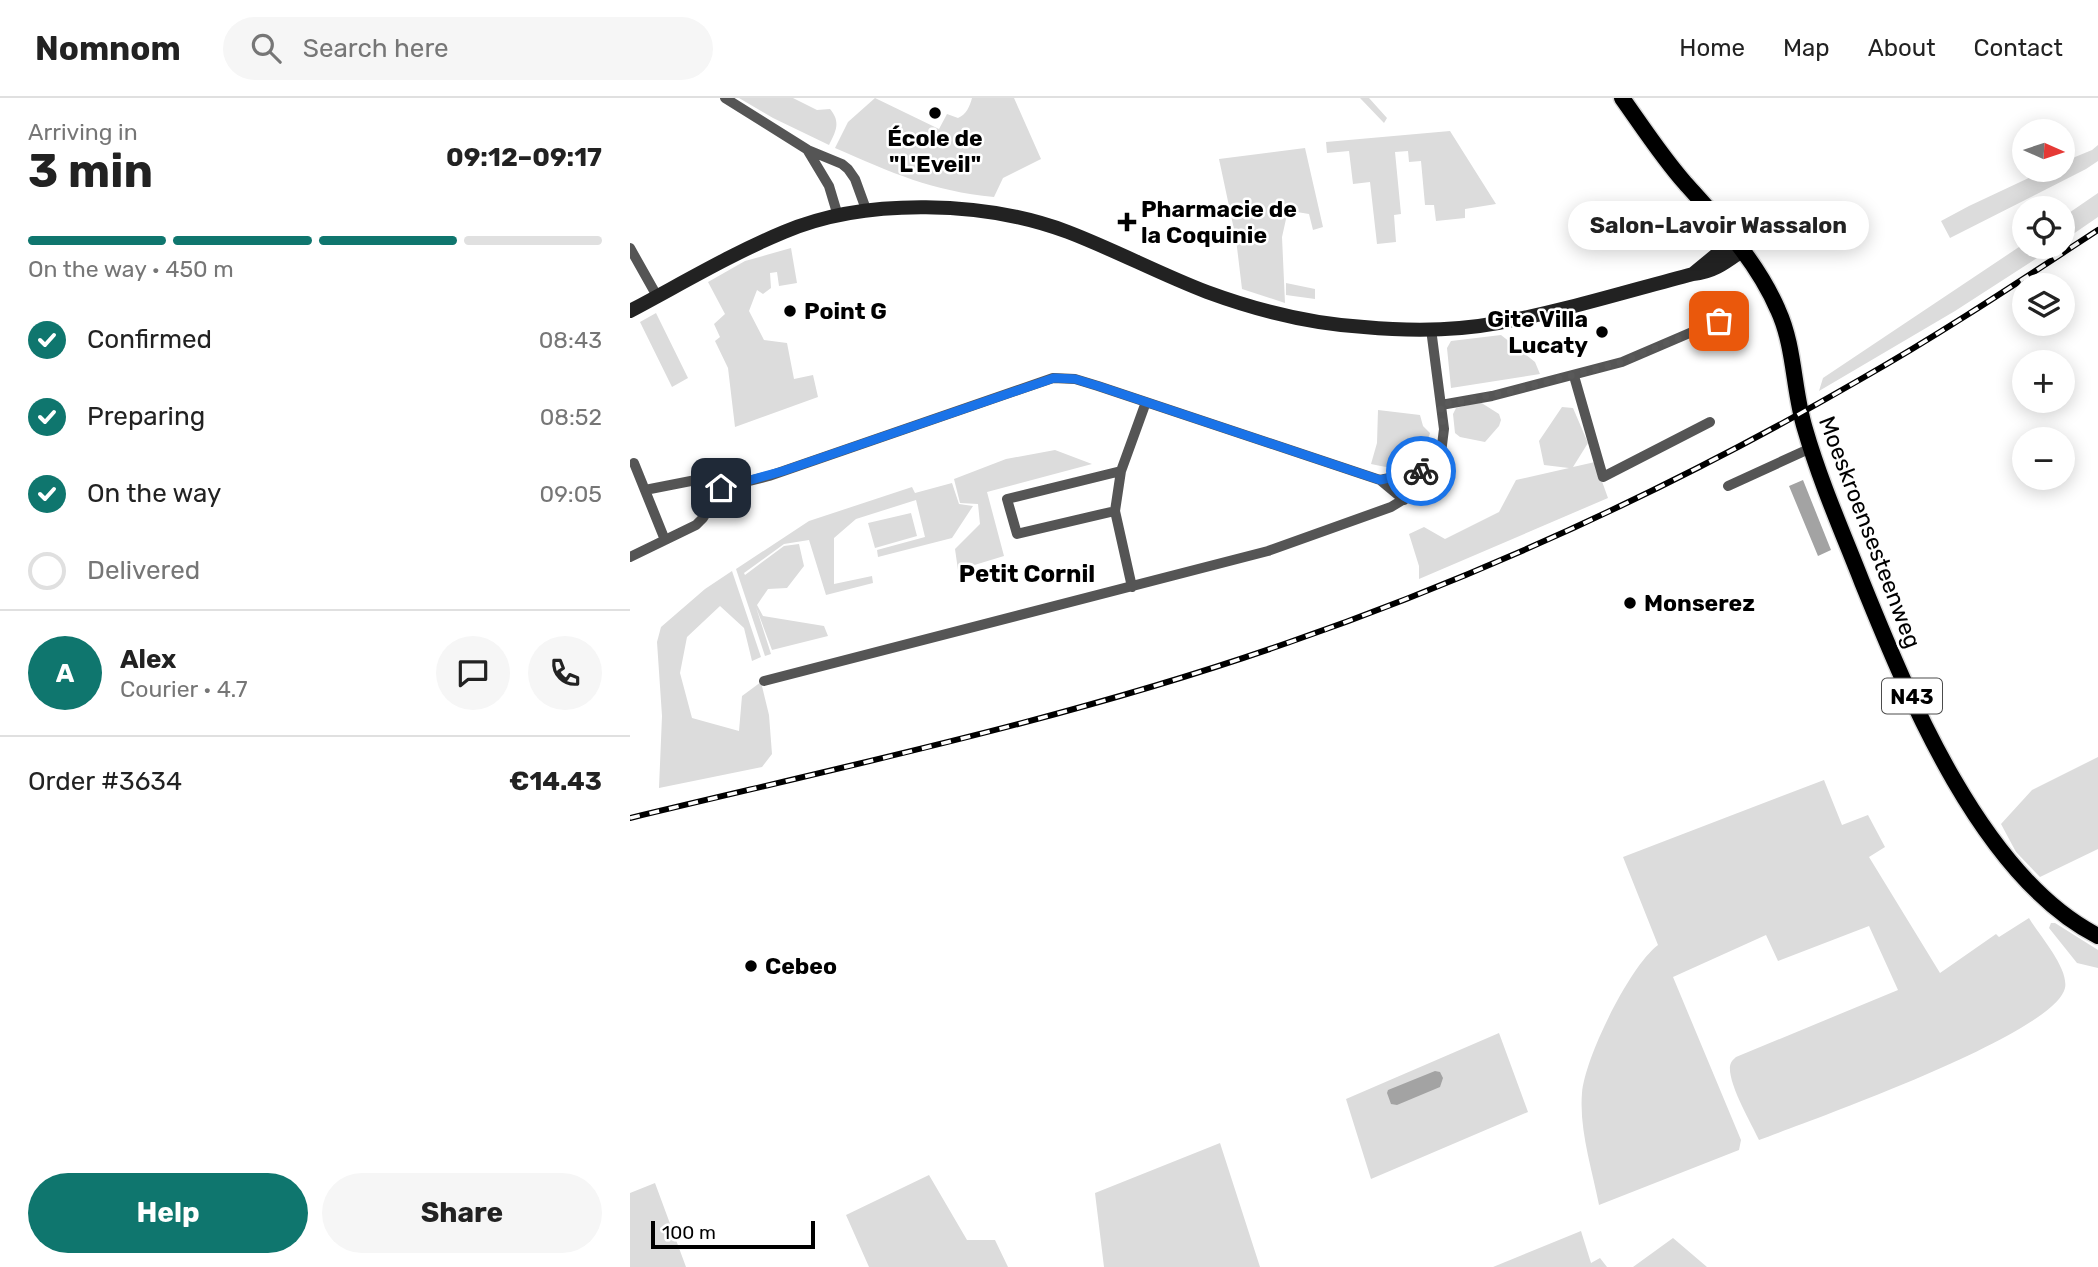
<!DOCTYPE html>
<meta charset="utf-8">
<style>
:root{--surface:#fff;--page:#f6f6f6;--text:#222;--muted:#767676;--line:#e0e0e0;--accent:#0f766e}
body{margin:0;font-family:Rubik,sans-serif;background:var(--page);color:var(--text);height:100vh;display:flex;flex-direction:column;font-size:26px;white-space:nowrap}
*{box-sizing:border-box;margin:0}
p{font-size:23px;color:var(--muted)}
.icon{flex:none;width:38px;height:38px;fill:none;stroke:currentColor;stroke-width:2;stroke-linecap:round;stroke-linejoin:round}
.map{position:relative;flex:1;overflow:hidden}
.drawer{display:flex;flex-direction:column;background:var(--surface);width:630px}
.drawer>*{flex:none}
.needle{width:46px;rotate:93deg}
.controls{position:absolute;left:1382px;top:21px;display:grid;gap:14px}
.controls a{display:grid;place-items:center;width:63px;height:63px;border-radius:50%;background:var(--surface);box-shadow:0 4px 18px #0003;font-size:35px}
.scale{position:absolute;left:21px;bottom:18px;width:164px;box-sizing:border-box;padding-left:7px;border:4px solid #000;border-top:0;font-size:19px;line-height:24px;white-space:nowrap;color:#000;-webkit-text-stroke:5px #fff;paint-order:stroke}
.pin{position:absolute;display:grid;place-items:center;width:60px;height:60px;color:#fff;margin:-30px;border-radius:14px;box-shadow:0 4px 10px #0006}
.courier{position:absolute;display:grid;place-items:center;width:70px;height:70px;margin:-35px;border:5px solid #1a73e8;border-radius:50%;background:#fff;color:#222;box-shadow:0 2px 9px #0007}
.bubble{position:absolute;height:49px;border-radius:24px;background:var(--surface);box-shadow:0 4px 18px #0003;font-size:23px;font-weight:700;line-height:49px;text-align:center}
.summary em{font-style:normal;font-weight:700}
.summary div{display:flex;flex-direction:column-reverse}
.summary{display:flex;align-items:center;justify-content:space-between;height:119px;padding:0 28px}
h1{font-size:46px;font-weight:700;line-height:52px}
.bar{display:grid;grid-template-columns:repeat(4,1fr);gap:10px 7px;align-content:center;height:84px;padding:0 28px}
.bar i{height:9px;border-radius:5px;background:var(--line)}
.bar .active{background:var(--accent)}
.bar p{grid-column:span 4}
.line{display:flex;align-items:center;gap:18px;padding:0 28px;border-top:2px solid var(--line)}
.line div{flex:1}
.round{display:grid;place-items:center;flex:none;width:74px;height:74px;border-radius:37px;background:var(--page)}
ol{padding:0 28px;list-style:none}
li{display:flex;align-items:center;gap:21px;height:77px}
li p{margin-inline-start:auto}
li .icon{padding:7px;border-radius:50%;background:var(--accent);color:#fff;stroke-width:4}
li:last-child{color:var(--muted)}
li i{width:38px;height:38px;border:4px solid var(--line);border-radius:50%}
.action{display:flex;gap:14px;margin-top:auto;padding:14px 28px}
.action a{flex:1;height:80px;border-radius:42px;background:var(--accent);color:#fff;font-size:28px;font-weight:700;line-height:80px;text-align:center}
.action a+a{background:var(--page);color:var(--text)}
header{display:flex;align-items:center;gap:42px;box-sizing:border-box;height:98px;padding:0 35px;background:var(--surface);border-bottom:2px solid var(--line)}
header strong{font-size:33px}
nav{display:flex;gap:38px;margin-inline-start:auto;font-size:24px}
.search{width:490px;height:63px;background:var(--page);display:flex;align-items:center;gap:18px;box-sizing:border-box;padding:0 24px;border-radius:38px;color:var(--muted);font-size:26px}
main{display:flex;flex:1;min-height:0}
.map>svg:first-child{display:block}
.green{fill:#dcdcdc}
.water{fill:#a3a3a3}
.lines{fill:none;stroke-linecap:round;stroke-linejoin:round}
.primary-casing{stroke:#dbdbdb;stroke-width:19}
.street{stroke:#555;stroke-width:10}
.secondary{stroke:#222;stroke-width:14}
.primary{stroke:#000;stroke-width:16}
.rail-casing{stroke:#000;stroke-width:6}
.rail{stroke:#fff;stroke-width:3.5;stroke-dasharray:10;stroke-linecap:butt}
.done{stroke:#595959;stroke-width:7;stroke-dasharray:0 12.6}
.route{stroke:#1a73e8;stroke-width:9}
.poi-dot{fill:#000;stroke:#fff;stroke-width:2.5}
.labels{text-anchor:middle;dominant-baseline:central;stroke-width:5;stroke-linejoin:round;paint-order:stroke}
.shield{fill:#fff;stroke:#4c4c4c;stroke-width:2}
.shield-label{font-size:21px;font-weight:bold;fill:#000}
.poi-label{font-size:23px;font-weight:bold;fill:#000;stroke:#fff;text-anchor:start}
.street-label{font-size:23px;fill:#000;stroke:#fff}
.neighbourhood-label{font-size:24px;font-weight:bold;fill:#000;stroke:#fff}
</style>
<header>
<strong>Nomnom</strong>
<div class="search"><svg class="icon" aria-label="search" viewBox="0 0 24 24"><circle cx="10" cy="10" r="6"/><path d="M15 15l6 6"/></svg>Search here</div>
<nav><a>Home</a><a>Map</a><a>About</a><a>Contact</a></nav>
</header>
<main>
<section class="drawer">
<div class="summary"><div><h1>3 min</h1><p>Arriving in</p></div><em>09:12–09:17</em></div>
<div class="bar"><i class="active"></i><i class="active"></i><i class="active"></i><i></i><p>On the way · 450 m</p></div>
<ol>
<li><svg class="icon" aria-label="check" viewBox="0 0 24 24"><path d="M5 12l5 5 9-10"/></svg>Confirmed<p>08:43</p></li>
<li><svg class="icon" aria-label="check" viewBox="0 0 24 24"><path d="M5 12l5 5 9-10"/></svg>Preparing<p>08:52</p></li>
<li><svg class="icon" aria-label="check" viewBox="0 0 24 24"><path d="M5 12l5 5 9-10"/></svg>On the way<p>09:05</p></li>
<li><i></i>Delivered</li>
</ol>
<div class="line" style="height:126px"><b class="round" style="background:var(--accent);color:#fff">A</b><div><b>Alex</b><p>Courier · 4.7</p></div><a class="round"><svg class="icon" aria-label="chat" viewBox="0 0 24 24"><path d="M4 5h16v11H9l-5 4z"/></svg></a><a class="round"><svg class="icon" aria-label="phone" viewBox="0 0 24 24"><path d="M5 4h4l2 5-3 2q2 4 5 5l2-3 5 2v4C11 20 4 13 5 4z"/></svg></a></div>
<div class="line" style="height:91px"><div>Order #3634</div><b>€14.43</b></div>
<div class="action"><a>Help</a><a>Share</a></div>
</section>
<div class="map">
<svg width="1468" height="1169" viewBox="0 0 1468 1169">
<rect width="100%" height="100%" fill="#fff"/>
<!-- green -->
<path class="green" d="M109 0H163L187 12 200 11C211 24 206 33 199 47L143 20Z
M245 0 309 31 317 16 328 20C336 17 340 8 342 0H384L411 61 373 80 364 99C302 93 262 75 205 50L218 24Z
M730 0H739L757 20 754 25Z
M820 33 866 106 835 111V120L806 123 804 107H795L791 63 779 64 778 53 765 54 771 116 764 117 766 144 747 146 740 84 723 86 719 53 697 55 696 44Z
M1468 47V63L1456 71 1320 140 1311 123 1339 108 1416 72H1433V64L1462 52Z
M675 50 693 129 683 132 679 116 667 114 656 121 652 139 655 205 612 191 606 141 589 61Z
M1468 95V119L1433 143V119Z
M1395 145V149H1424L1325 213 1189 293 1193 280Z
M161 150 167 185 149 188 147 174 140 175 141 190 133 196 127 192 119 213 134 242 157 245 164 281 183 277 188 299 105 329 98 270 85 243 90 239 84 226 95 216 78 184 115 163Z
M656 185 685 191V201L656 197Z
M26 215 58 280 42 289 10 224Z
M871 237 905 264 910 276 821 290 817 250 821 243Z
M850 304 869 316 871 322 869 328 855 344 830 339 825 335 823 316 826 310Z
M932 309 943 310 958 345 943 369 965 364 978 400 789 481V468L779 436 794 429 815 441 869 414 886 382 939 370 914 367 909 343Z
M748 312 790 317 793 328 800 335C789 372 775 374 741 366L747 345Z
M425 352 462 366 357 394 374 458 328 472 325 451 350 426 348 406 330 405 324 381 376 361Z
M322 385 329 406 343 408 322 440 248 459 247 452 295 439 286 402 226 421 204 440V486L242 478 243 485 196 497 179 442 154 446 114 475 115 477 154 448 169 446 174 468 157 490 138 491 127 507 133 518 194 528 198 538 142 552 126 509 141 556 135 558 106 471 179 423 282 389 285 395Z
M281 415 287 438 245 450 238 425Z
M102 473 131 559 122 563 114 530 90 508 57 539 50 575 62 620 109 633 112 598 131 584 139 617 142 656 132 669 29 690 32 618 27 544 31 529 75 491Z
M1468 659V751L1410 779 1386 754 1371 726 1402 692Z
M1194 682 1212 727 1238 717 1255 749 1239 759 1310 875 1366 836 1369 839 1399 820C1409 837 1439 870 1435 890 1425 936 1179 1023 1129 1042 1121 1025 1098 986 1100 968 1101 963 1103 962 1106 959L1268 892 1239 828 1148 863 1136 837 1043 879 1111 1042 1109 1052 969 1107C962 1071 949 1032 952 995 955 959 1000 868 1028 847L993 759Z
M1421 825H1425L1468 852V870L1447 865 1419 830Z
M869 935 898 1014 741 1081 716 1001Z
M590 1045 630 1169H474L465 1095Z
M299 1077 337 1142H365L378 1169H239L216 1117Z
M25 1085 56 1169H0V1095Z
M951 1133 961 1165 970 1160 977 1169H863Z
M1043 1140 1077 1169H1003Z"/>
<!-- water -->
<path class="water" d="M1173 382 1201 452 1188 458 1159 388Z
M805 973 810 974 813 980 810 989 767 1007 761 1006 757 995 758 992Z"/>
<g class="lines">
<!-- primary casing -->
<g class="primary-casing">
<path id="primary" d="M992 0C1012 28 1032 59 1055 85 1090 124 1127 163 1148 212 1165 249 1163 292 1175 331 1190 383 1212 433 1232 484 1279 600 1352 779 1468 838"/>
</g>
<!-- street -->
<path class="street" d="M95 0 178 52 212 66 218 71 225 81 237 114
M178 53 199 88 208 118
M0 150 27 198
M944 278 973 379 1080 324
M811 307 862 298 992 264 1111 213
M4 365 35 442
M491 373 485 413 387 436 377 401 491 373 516 304
M750 382 806 370
M1098 388 1181 350
M15 392 71 381 91 390 139 378 423 280 445 281 468 288 750 382 774 402
M485 413 502 489
M0 459 66 427 73 420 91 390
M134 583 638 453 761 409 789 392 802 377 810 363 814 331 801 231"/>
<!-- secondary -->
<path class="secondary" d="M1063 176 1104 142
M0 213C51 186 101 156 154 134 236 99 356 103 438 134 485 152 530 176 577 194 626 212 681 226 734 229 778 233 825 233 868 225 934 213 998 193 1063 176 1084 174 1096 164 1113 152"/>
<!-- primary -->
<use href="#primary" class="primary"/>
<!-- rail casing -->
<g class="rail-casing">
<path id="rail" d="M0 720C220 667 443 620 657 545 856 476 1048 387 1231 281 1312 235 1390 183 1468 132"/>
</g>
<!-- rail -->
<use href="#rail" class="rail"/>
</g>
<g class="lines">
<!-- done -->
<path class="done" d="M791 373 806 370C816 350 814 329 810 307L882 293 992 264 1089 223"/>
<!-- route -->
<path class="route" d="M91 390 153 373 424 280 445 281 468 288 750 382 791 373"/>
</g>
<!-- markers -->
<g class="poi-dot">
<circle cx="305" cy="15" r="7"/>
<path d="M493.5 113.5h7v7h7v7h-7v7h-7v-7h-7v-7h7z"/>
<circle cx="160" cy="213" r="7"/>
<circle cx="972" cy="234" r="7"/>
<circle cx="1000" cy="505" r="7"/>
<circle cx="121" cy="868" r="7"/>
</g>
<g class="labels">
<!-- shield labels -->
<rect class="shield" x="1252" y="580.5" width="60" height="35" rx="5"/>
<g class="shield-label">
<text x="1282" y="598">N43</text>
</g>
<!-- poi labels -->
<g class="poi-label">
<text x="305" y="40" text-anchor="middle">École de<tspan x="305" dy="26">"L'Eveil"</tspan></text>
<text x="511" y="111">Pharmacie de<tspan x="511" dy="26">la Coquinie</tspan></text>
<text x="174" y="213">Point G</text>
<text x="958" y="221" text-anchor="end">Gite Villa<tspan x="958" dy="26">Lucaty</tspan></text>
<text x="1014" y="505">Monserez</text>
<text x="135" y="868">Cebeo</text>
</g>
<!-- street labels -->
<g class="street-label">
<text transform="translate(1240 434) rotate(69)">Moeskroensesteenweg</text>
</g>
<!-- neighbourhood labels -->
<g class="neighbourhood-label">
<text x="397" y="476">Petit Cornil</text>
</g>
</g>
</svg>
<div class="controls">
<a><svg class="needle" viewBox="-14 -14 28 28"><path d="M0-13l5 13h-10z" fill="#e53935"/><path d="M0 13l5-13h-10z" fill="#767676"/></svg></a>
<a><svg class="icon" aria-label="locate" viewBox="0 0 24 24"><circle cx="12" cy="12" r="6"/><path d="M12 2v4M12 18v4M2 12h4M18 12h4"/></svg></a>
<a><svg class="icon" aria-label="layers" viewBox="0 0 24 24"><path d="M12 4l9 5-9 5-9-5zM3 14l9 5 9-5"/></svg></a>
<a>+</a>
<a>−</a>
</div>
<div class="scale">100 m</div>
<div class="pin" style="left:1089px;top:223px;background:#ea580c"><svg class="icon" aria-label="bag" viewBox="0 0 24 24"><path d="M5 8h14l-1 12H6zM9 8a3 3 0 0 1 6 0"/></svg></div>
<div class="pin" style="left:91px;top:390px;background:#1f2937"><svg class="icon" aria-label="home" viewBox="0 0 24 24"><path d="M3 11l9-7 9 7M6 9v11h12V9"/></svg></div>
<div class="courier" style="left:791px;top:373px"><svg class="icon" aria-label="bike" viewBox="0 0 24 24"><circle cx="6" cy="16" r="4"/><circle cx="18" cy="16" r="4"/><path d="M6 16l4-8h5l3 8M10 8l3 8H6M13 5h3"/></svg></div>
<div class="bubble" style="left:938px;top:103px;width:301px">Salon-Lavoir Wassalon</div>
</div>
</main>
